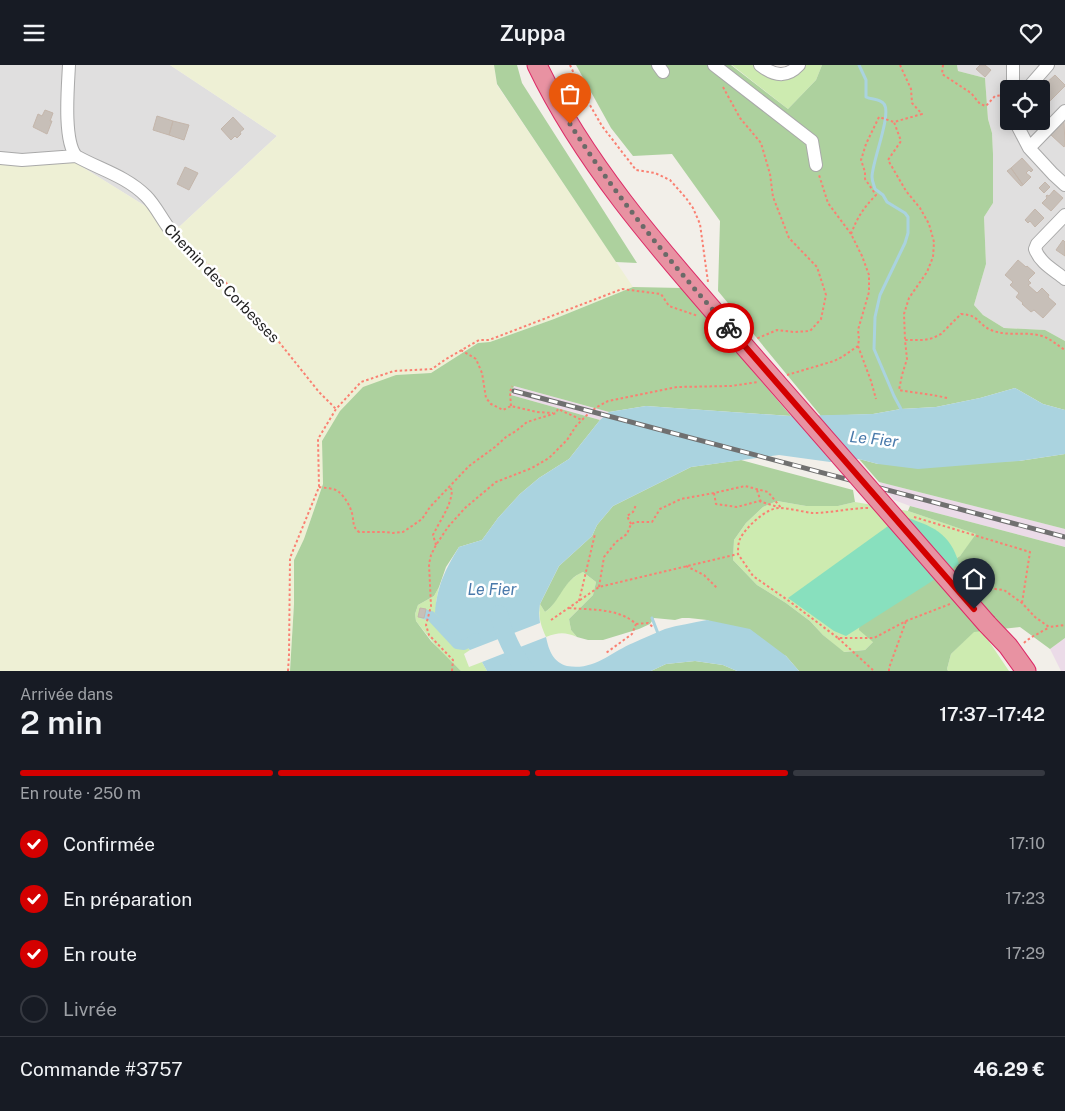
<!DOCTYPE html>
<html lang="fr">
<meta charset="utf-8">
<style>
:root{--surface:#171b24;--page:#20242c;--text:#f1f3f6;--muted:#9ea1a6;--line:#363941;--accent:#d40000}
body{margin:0;font-family:"Public Sans",sans-serif;background:var(--page);color:var(--text);height:100vh;display:flex;flex-direction:column;font-size:19px;white-space:nowrap}
*{box-sizing:border-box;margin:0}
p{font-size:16px;color:var(--muted)}
.icon{flex:none;width:28px;height:28px;fill:none;stroke:currentColor;stroke-width:2;stroke-linecap:round;stroke-linejoin:round}
.map{position:relative;height:606px;overflow:hidden}
.details{display:flex;flex-direction:column;background:var(--surface);flex:1}
.details>*{flex:none}
.fabs{position:absolute;left:1000px;top:15px;display:grid;gap:10px}
.fabs a{display:grid;place-items:center;width:50px;height:50px;border-radius:5px;background:var(--surface);box-shadow:0 2px 12px #0003;font-size:25px}
.pin{position:absolute;display:grid;place-items:center;width:42px;height:42px;color:#fff;margin:-51px -21px;border-radius:50% 50% 50% 0;rotate:-45deg;box-shadow:0 0 5px #0007}
.pin .icon{rotate:45deg}
.courier{position:absolute;display:grid;place-items:center;width:50px;height:50px;margin:-25px;border:4px solid #d40000;border-radius:50%;background:#fff;color:#222;box-shadow:0 1px 6px #0007}
.summary em{font-style:normal;font-weight:600}
.summary div{display:flex;flex-direction:column-reverse}
.summary{display:flex;align-items:center;justify-content:space-between;height:85px;padding:0 20px}
h1{font-size:32px;font-weight:600;line-height:38px}
.bar{display:grid;grid-template-columns:repeat(4,1fr);gap:8px 5px;align-content:center;height:60px;padding:0 20px}
.bar i{height:6px;border-radius:4px;background:var(--line)}
.bar .selected{background:var(--accent)}
.bar p{grid-column:span 4}
.line{display:flex;align-items:center;gap:12px;padding:0 20px;border-top:1px solid var(--line)}
.line div{flex:1}
ol{padding:0 20px;list-style:none}
li{display:flex;align-items:center;gap:15px;height:55px}
li p{margin-inline-start:auto}
li .icon{padding:5px;border-radius:50%;background:var(--accent);color:#fff;stroke-width:4}
li:last-child{color:var(--muted)}
li i{width:28px;height:28px;border:2px solid var(--line);border-radius:50%}
header{display:flex;justify-content:space-between;align-items:center;height:65px;padding:0 20px;background:var(--surface);font-size:22px;font-weight:600}
.map>svg:first-child{display:block}
.residential{fill:#e0dfdf;fill-rule:evenodd}
.industrial{fill:#ebdbe8}
.farmland{fill:#eef0d5}
.grass{fill:#cdebb0}
.forest{fill:#add19e}
.pitch{fill:#88e0be}
.water{fill:#aad3df}
.lines{fill:none;stroke-linecap:round;stroke-linejoin:round}
.stream{stroke:#aad3df;stroke-width:3}
.canal{stroke:#aad3df;stroke-width:10}
.river{stroke:#aad3df;stroke-width:18}
.building{fill:#c7bfb8;stroke:#c4b6ab}
.minor-casing{stroke:#a9a9a9;stroke-width:14}
.highway-casing{stroke:#dc2a67;stroke-width:21}
.path{stroke:#fa8072;stroke-width:2;stroke-dasharray:2.5 2.5;stroke-linecap:butt}
.minor{stroke:#fff;stroke-width:12}
.highway{stroke:#e892a2;stroke-width:19}
.rail-casing{stroke:#707070;stroke-width:5}
.rail{stroke:#fff;stroke-width:3;stroke-dasharray:9;stroke-linecap:butt}
.highway-bridge-casing{stroke:#dc2a67;stroke-width:21;stroke-linecap:butt}
.highway-bridge{stroke:#e892a2;stroke-width:19}
.done{stroke:#6b6a68;stroke-width:5;stroke-dasharray:0 9}
.route{stroke:#d40000;stroke-width:6}
.labels{text-anchor:middle;dominant-baseline:central;stroke-width:5;stroke-linejoin:round;paint-order:stroke}
.street-label{font-size:15px;fill:#222;stroke:#fff}
.water-label{font-size:16px;font-style:italic;fill:#4a7aab;stroke:#fff}
</style>
<header><svg class="icon" aria-label="menu" viewBox="0 0 24 24"><path d="M4 6h16M4 12h16M4 18h16"/></svg>Zuppa<svg class="icon" aria-label="heart" viewBox="0 0 24 24"><path d="M12 20l-8-8c-3-5 5-10 8-4 3-6 11-1 8 4z"/></svg></header>
<div class="map">
<svg width="1065" height="606" viewBox="0 0 1065 606">
<rect width="100%" height="100%" fill="#f2efe9"/>
<!-- residential -->
<path class="residential" d="M0 0H170L277 71 179 162 76 98 0 95Z
M957 0H1065V276L1045 265 1004 263 983 250 974 240 986 199 984 152 993 138V89L992 68 988 54 985 13 958 6ZM1009 24H1041V56H1009Z"/>
<!-- industrial -->
<path class="industrial" d="M514 321 609 347 600 355 511 330Z
M879 417 1065 464V482L910 441 894 435Z
M1065 573V606H1061L1050 584Z"/>
<!-- farmland -->
<path class="farmland" d="M170 0H494L497 20 633 222 554 254 490 277 478 278 431 308 396 310 331 362 322 376 323 419 304 474 294 495V539L290 606H0V95L76 98 179 162 277 71Z"/>
<!-- grass -->
<path class="grass" d="M732 0H753L762 5 804 0H822L816 15 788 44Z
M777 436 806 441H838L855 437 908 446 977 469 960 491 924 514 873 577 865 585 843 587 823 570 810 556 786 538 757 520 733 495 734 475 746 458 763 442Z
M583 507 596 517 593 530 569 554 571 565 577 572C565 567 559 567 546 572 541 561 538 552 540 539L545 547C553 542 556 533 562 525 567 518 575 510 583 507Z
M439 522 436 537 457 573 470 585 464 589 469 602 482 597 487 606H461L439 585 416 556 415 549 418 540 434 531Z
M974 566H982L1009 606H948L947 604 951 589Z"/>
<!-- forest -->
<path class="forest" d="M494 0H517L522 18 637 198 616 197 497 19Z
M576 0H731L788 44 816 15 822 0H957L958 6 985 13 988 54 992 68 993 89V138L984 152 986 199 974 240 983 250 1004 263 1045 265 1065 276V345L1043 339 1015 323 980 333 936 342 901 344 873 349 821 351 718 226 720 156 672 89 633 91 611 63Z
M633 222 682 223 791 351 646 341 609 347 514 321 511 330 600 355 569 394 539 413 520 429 498 453 482 475 459 482 446 502 439 522 434 531 418 540 415 549 416 556 431 576 461 606H290L294 539V495L304 474 323 419 322 376 340 346 363 322 396 310 431 308 478 278 490 277 554 254Z
M1065 389V464L879 417 859 394 878 399 1019 396Z
M741 395 853 425 855 437 838 441H806L777 436 763 442 746 458 734 475 733 495 757 520 786 538 810 556 823 570 844 587 865 585 873 577 859 565 860 552 924 514 960 491 976 469 908 446 910 441 1065 482V573L1050 584 1020 562 974 567 951 589 947 604 948 606H799L786 591 707 555 689 553H682L675 555 654 553 650 559 639 564 603 575H588L577 572 571 565 569 554 593 530 596 517 583 507C563 515 560 537 545 547L540 539 559 501 592 471 597 460 613 441 691 402Z
M695 596 723 600 737 606H651L666 599Z"/>
<!-- pitch -->
<path class="pitch" d="M902 451C932 461 950 467 959 499L846 571 834 566 788 533Z"/>
<!-- water -->
<path class="water" d="M1015 323 1043 339 1065 345V389L1019 396 918 404 878 399 859 394 830 397 779 390 691 402 613 441 597 460 592 471 559 501 540 539 539 548 540 558 470 585 457 573 435 548C437 521 445 505 459 482L482 475 498 453 520 429 539 413 569 394 600 355 609 347 646 341 790 351 873 349 901 344 936 342 980 333Z
M707 555 750 564 786 591 799 606H737L723 600 695 596 666 599 651 606H487L482 597 546 572C549 586 553 597 567 601 594 606 611 587 633 578 644 573 655 568 665 564 678 560 693 558 707 555Z"/>
<g class="lines">
<!-- stream -->
<path class="stream" d="M859 0 866 15V32C872 35 880 33 884 39 892 49 872 97 872 112 872 116 874 120 875 124L883 130 887 137 905 148 908 152V168L905 178 880 230 875 252 874 284 894 331 901 344 899 348
M652 553 659 571"/>
<!-- canal -->
<path class="canal" d="M424 549 431 551 457 579 464 580 476 573"/>
<!-- river -->
<path class="river" d="M499 549C503 567 514 591 526 606"/>
</g>
<!-- building -->
<path class="building" d="M980 0H985L991 5 985 12 976 4Z
M1055 10 1065 20V21L1041 45V24L1040 22 1043 19 1044 20Z
M45 45 53 48 50 56H52L47 69 33 62 38 49 42 51Z
M157 51 173 56 169 70 153 65Z
M233 52 244 64 240 67 241 69 237 73 235 71 231 75 221 64Z
M173 56 189 60 184 75 169 70Z
M1064 56 1065 80 1064 82 1051 70 1054 66 1053 65 1059 58 1061 59Z
M1022 93 1033 105 1031 107 1029 105 1026 108 1031 112 1023 120 1011 103Z
M185 102 198 108 189 125 177 119Z
M1011 103 1023 120 1021 121 1007 106Z
M1045 117 1050 122 1044 128 1039 123Z
M1054 125 1063 133 1051 146 1042 138 1047 133 1046 131 1047 130 1049 131Z
M1035 144 1044 153 1035 162 1030 156 1028 158 1025 155Z
M1063 175 1065 177V191L1056 185Z
M1018 195 1026 202 1027 201 1035 208 1028 215 1031 218 1028 220 1037 228 1042 223 1049 230 1048 232 1056 239 1043 253 1034 245 1031 247 1022 239 1023 238 1016 232 1019 228 1010 220 1013 217 1005 210Z
M420 543 426 544 424 553 418 552Z"/>
<g class="lines">
<!-- minor casing -->
<g class="minor-casing">
<path id="minor" d="M69 0C68 21 63 75 76 91 99 104 126 111 146 131 156 141 162 155 171 166
M658 0 663 7
M714 0 812 76 816 100
M760 0C774 11 787 13 799 0
M1013 0V24
M1027 24 1048 0
M1017 56V60L1029 83 1053 109 1065 120
M1029 83 1065 46
M0 93 22 95 76 91
M1065 150 1037 179 1035 184C1040 198 1054 205 1065 214"/>
</g>
<!-- highway casing -->
<g class="highway-casing">
<path id="highway" d="M537 0C583 96 655 179 725 259
M987 559 1008 581 1026 606"/>
</g>
<!-- path -->
<path class="path" d="M570 0 583 28 602 61 636 105 655 108 670 115 686 133 693 143 700 159 708 217
M900 0 911 24 912 38 922 49 894 57 901 76 888 95 906 126 920 143 929 159 934 177 933 192 927 207 909 233 904 249 905 275
M943 0 942 9 971 28 980 39 986 41 995 31 1005 30
M723 22 740 53 761 78 770 109 773 132 789 173 817 202 826 230 821 254 810 266 794 267 777 265 756 274
M851 169C857 153 864 142 876 130L865 114V107L861 95 866 79 879 52 894 57
M177 174 211 202 252 245 267 262 319 327 336 344
M858 281 871 316 876 334
M461 285 476 294 482 308 486 333 491 339 503 345 511 341 537 347 553 348
M787 310 834 296 842 292 858 281 859 274 858 265 869 227V210L862 191 851 169 828 138 819 110
M947 333C931 329 915 328 899 325L902 310 907 294 905 275H924L933 273 941 269 961 249C980 250 977 259 991 265 1007 272 1025 266 1042 271 1051 274 1057 280 1065 285
M511 341 510 327 512 321
M319 422C325 423 335 423 339 427 345 432 350 441 352 448 354 456 352 462 359 467H386L393 468 403 467 412 461 422 454 430 442 469 401 495 382 506 372 516 366 527 357 556 348 558 344 582 355
M757 425 761 437
M714 428 716 439 737 442 759 436 778 442
M868 443C849 443 832 448 813 448 802 447 790 443 779 443 766 443 745 463 740 474 738 478 738 484 738 489L753 511 789 536 838 573H874L906 556 950 539
M914 452 1030 487 1022 538
M631 459 627 451 633 447 636 440
M436 480 433 470C440 455 451 442 452 425L449 421
M686 501 704 510 717 523
M599 522 604 492 616 477 627 469 631 459 636 457H652L660 444 681 434 714 428 745 421 768 427 782 444
M975 524 979 522 1004 525 1022 538 1035 552 1049 562 1065 560
M579 536 595 469
M569 543C591 545 619 543 636 559L632 569 606 588
M551 555 599 522 738 489
M636 559 648 558 653 562
M838 573 874 606
M1024 578C1031 571 1041 568 1049 562
M288 606 289 590 290 493 319 422 318 374 336 344 361 317 394 306 432 304 446 294 479 275H489L622 224 661 229 669 241 698 251
M452 606 453 595 429 570 426 560 431 541 429 499 431 490 436 480 448 462 465 443 496 417 532 403 549 393 567 375 576 361 587 350 597 342 608 336 677 322 731 321 758 317
M889 606V603L906 556"/>
<!-- minor -->
<use href="#minor" class="minor"/>
<!-- highway -->
<use href="#highway" class="highway"/>
<!-- rail casing -->
<g class="rail-casing">
<path id="rail" d="M514 326 1065 472"/>
</g>
<!-- rail -->
<use href="#rail" class="rail"/>
<!-- highway-bridge casing -->
<g class="highway-bridge-casing">
<path id="highway-bridge" d="M725 259 987 559"/>
</g>
<!-- highway-bridge -->
<use href="#highway-bridge" class="highway-bridge"/>
</g>
<g class="lines">
<!-- done -->
<path class="done" d="M570 59C605 114 645 166 688 216 701 232 715 247 729 263"/>
<!-- route -->
<path class="route" d="M729 263 974 544"/>
</g>
<g class="labels">
<!-- street labels -->
<g class="street-label">
<text transform="translate(222 218) rotate(46)">Chemin des Corbesses</text>
</g>
<!-- water labels -->
<g class="water-label">
<text transform="translate(874 374) rotate(6)">Le Fier</text>
<text x="492" y="524">Le Fier</text>
</g>
</g>
</svg>
<div class="fabs">
<a><svg class="icon" aria-label="locate" viewBox="0 0 24 24"><circle cx="12" cy="12" r="6"/><path d="M12 2v4M12 18v4M2 12h4M18 12h4"/></svg></a>
</div>
<div class="pin" style="left:570px;top:59px;background:#ea580c"><svg class="icon" aria-label="bag" viewBox="0 0 24 24"><path d="M5 8h14l-1 12H6zM9 8a3 3 0 0 1 6 0"/></svg></div>
<div class="pin" style="left:974px;top:544px;background:#1f2937"><svg class="icon" aria-label="home" viewBox="0 0 24 24"><path d="M3 11l9-7 9 7M6 9v11h12V9"/></svg></div>
<div class="courier" style="left:729px;top:263px"><svg class="icon" aria-label="bike" viewBox="0 0 24 24"><circle cx="6" cy="16" r="4"/><circle cx="18" cy="16" r="4"/><path d="M6 16l4-8h5l3 8M10 8l3 8H6M13 5h3"/></svg></div>
</div>
<section class="details">
<div class="summary"><div><h1>2 min</h1><p>Arrivée dans</p></div><em>17:37–17:42</em></div>
<div class="bar"><i class="selected"></i><i class="selected"></i><i class="selected"></i><i></i><p>En route · 250 m</p></div>
<ol>
<li><svg class="icon" aria-label="check" viewBox="0 0 24 24"><path d="M5 12l5 5 9-10"/></svg>Confirmée<p>17:10</p></li>
<li><svg class="icon" aria-label="check" viewBox="0 0 24 24"><path d="M5 12l5 5 9-10"/></svg>En préparation<p>17:23</p></li>
<li><svg class="icon" aria-label="check" viewBox="0 0 24 24"><path d="M5 12l5 5 9-10"/></svg>En route<p>17:29</p></li>
<li><i></i>Livrée</li>
</ol>
<div class="line" style="height:65px"><div>Commande #3757</div><b>46.29 €</b></div>
</section>
